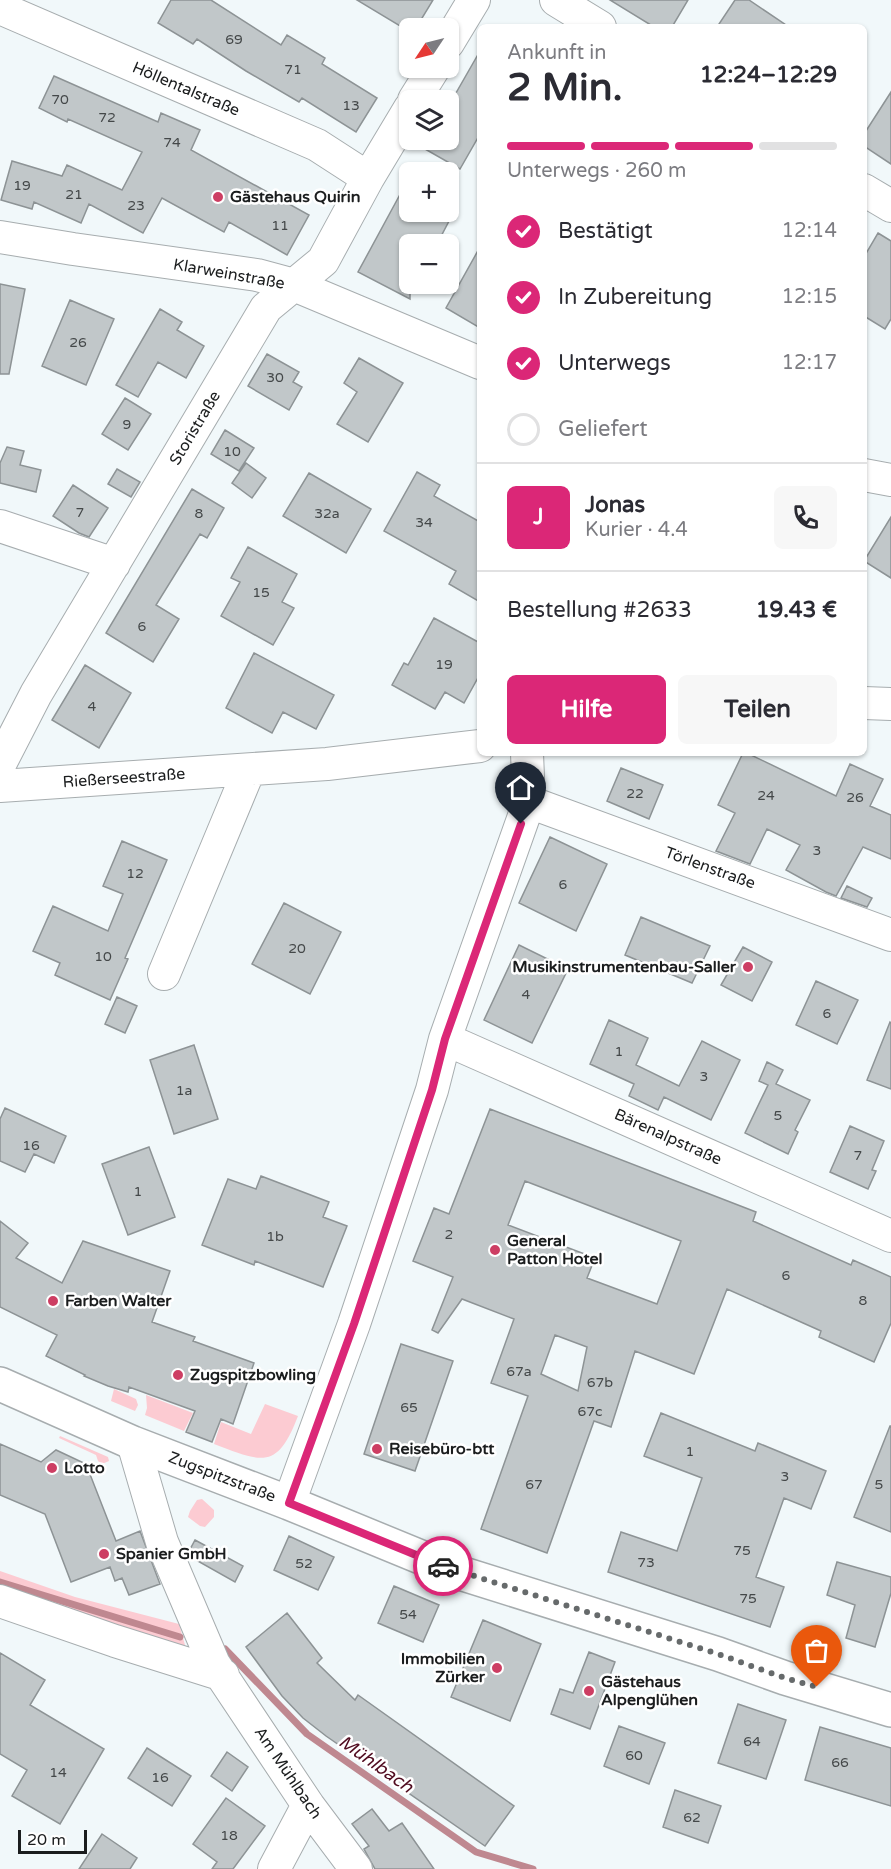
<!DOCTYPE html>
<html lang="de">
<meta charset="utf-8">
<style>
:root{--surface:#fff;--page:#f7f7f7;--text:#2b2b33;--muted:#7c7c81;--line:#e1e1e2;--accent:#db2777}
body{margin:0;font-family:"Varela Round",sans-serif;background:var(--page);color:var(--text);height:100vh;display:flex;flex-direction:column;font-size:22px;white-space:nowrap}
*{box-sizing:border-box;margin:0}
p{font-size:20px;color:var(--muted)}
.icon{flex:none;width:33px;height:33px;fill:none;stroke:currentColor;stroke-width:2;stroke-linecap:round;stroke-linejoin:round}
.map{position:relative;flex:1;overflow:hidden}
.panel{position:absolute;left:477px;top:24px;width:390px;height:732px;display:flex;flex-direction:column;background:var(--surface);border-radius:9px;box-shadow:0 2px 4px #0004}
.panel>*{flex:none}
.needle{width:39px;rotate:235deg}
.tools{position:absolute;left:399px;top:18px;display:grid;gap:12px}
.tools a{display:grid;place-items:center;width:60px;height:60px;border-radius:9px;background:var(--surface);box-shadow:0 2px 4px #0004;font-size:30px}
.scale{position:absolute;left:18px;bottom:15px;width:69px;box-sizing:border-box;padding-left:6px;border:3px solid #1b1d1e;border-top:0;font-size:16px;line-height:21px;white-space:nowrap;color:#1b1d1e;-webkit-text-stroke:4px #fff;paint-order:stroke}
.pin{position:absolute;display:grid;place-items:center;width:51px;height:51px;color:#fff;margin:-62px -26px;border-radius:50% 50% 50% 0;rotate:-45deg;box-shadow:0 0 6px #0007}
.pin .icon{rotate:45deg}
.courier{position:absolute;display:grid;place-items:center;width:60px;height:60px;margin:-30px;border:4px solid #db2777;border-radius:50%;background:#fff;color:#222;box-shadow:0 2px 8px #0007}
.head em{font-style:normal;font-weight:800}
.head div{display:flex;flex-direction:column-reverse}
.head{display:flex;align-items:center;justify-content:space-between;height:102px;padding:0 30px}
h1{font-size:39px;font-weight:800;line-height:45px}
.bar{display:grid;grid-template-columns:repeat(4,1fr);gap:9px 6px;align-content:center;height:72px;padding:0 30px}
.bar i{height:8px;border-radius:4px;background:var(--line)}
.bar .current{background:var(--accent)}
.bar p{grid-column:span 4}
.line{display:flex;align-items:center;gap:15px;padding:0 30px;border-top:2px solid var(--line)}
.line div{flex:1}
.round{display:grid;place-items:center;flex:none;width:63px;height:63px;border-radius:9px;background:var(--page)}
ol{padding:0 30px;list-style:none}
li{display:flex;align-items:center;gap:18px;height:66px}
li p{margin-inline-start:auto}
li .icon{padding:6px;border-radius:50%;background:var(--accent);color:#fff;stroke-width:4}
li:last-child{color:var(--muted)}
li i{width:33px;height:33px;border:3px solid var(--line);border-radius:50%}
.button{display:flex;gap:12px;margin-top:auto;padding:12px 30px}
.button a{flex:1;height:69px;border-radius:9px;background:var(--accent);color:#fff;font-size:24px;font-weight:800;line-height:69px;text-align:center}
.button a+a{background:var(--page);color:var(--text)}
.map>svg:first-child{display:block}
.green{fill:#fccbd2}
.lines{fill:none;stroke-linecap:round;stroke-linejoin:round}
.stream{stroke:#bf8890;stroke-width:7}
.building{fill:#c1c7c9;stroke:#8d9395;stroke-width:1.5;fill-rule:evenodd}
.minor-casing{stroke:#a7adaf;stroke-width:34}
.major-casing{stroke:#a7adaf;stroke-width:36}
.minor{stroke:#fff;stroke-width:32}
.major{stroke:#fff;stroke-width:33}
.done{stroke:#666a6b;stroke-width:6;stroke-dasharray:0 10.8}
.route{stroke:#db2777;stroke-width:8}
.poi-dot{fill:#cd3e63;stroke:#fff;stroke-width:2}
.labels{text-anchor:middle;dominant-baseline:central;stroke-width:5;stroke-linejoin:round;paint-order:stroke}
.number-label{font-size:14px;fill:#444849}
.street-label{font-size:16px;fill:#1b1d1e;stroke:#fff}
.poi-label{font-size:16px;font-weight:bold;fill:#1b1d1e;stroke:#fff;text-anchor:start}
.water-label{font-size:18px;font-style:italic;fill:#510d21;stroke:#fff}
</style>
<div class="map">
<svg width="891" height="1869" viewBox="0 0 891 1869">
<rect width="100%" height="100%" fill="#f1f8fa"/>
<!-- green -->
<path class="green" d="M114 1389 136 1399 138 1405 135 1411 111 1401Z
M146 1395 193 1413 184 1431 145 1415 147 1408Z
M265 1404 298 1416C277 1471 262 1462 214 1444L221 1422 251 1434Z
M60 1436 108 1457 109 1461 102 1464 98 1461 96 1455 59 1438Z
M202 1499 214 1510V1517L205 1527 200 1526 188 1517 190 1511 197 1500Z
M0 1571 75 1597 179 1624 189 1659 0 1597Z"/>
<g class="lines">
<!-- stream -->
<path class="stream" d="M0 1582 180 1637
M225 1649 307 1734 476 1852 533 1869"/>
</g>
<!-- building -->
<path class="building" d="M171 0H211L281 45 287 35 325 58 322 64 377 98 356 132 302 98 299 102 246 71 197 39 193 44 158 23Z
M357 0H433L416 28H410V32Z
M610 0H688L672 27H654Z
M735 0H749L789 27H717Z
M480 51V134L460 169 411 141 412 140H448V107Z
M54 76 158 122 161 113 200 130 191 150 309 215 287 255 229 222 224 232 162 198 143 233 89 204 81 223 34 202 32 209 1 200 12 161 62 176 67 165 122 190 142 152 68 119 67 122 39 108Z
M891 92V164L864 146V134Z
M410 176V212H431L449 221 437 244H410V299L358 272Z
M878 233 891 241V319L885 329 864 316V257Z
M480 247V328L446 308Z
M0 284 25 289 9 374H0Z
M70 300 114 319 86 385 42 366Z
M160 309 182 322 177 330 204 346 186 378 158 362 138 397 116 385Z
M267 354 299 372 293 382 302 387 289 410 248 386Z
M359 358 403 383 368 442 337 424 357 392 344 383Z
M125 398 151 414 128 450 102 434Z
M225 430 254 448 239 471 211 454Z
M7 447 24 451 20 465 41 470 36 492 0 483V463Z
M246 463 266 478 252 498 232 483Z
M117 469 140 482 131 497 108 484Z
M417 472 440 485 434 496 480 522V602L449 584 456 571 384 531Z
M309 473 371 509 346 553 283 516Z
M73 485 108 508 89 537 79 533 53 516Z
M192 489 224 508 207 538 200 534 156 605 179 619 153 662 106 633Z
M891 517V578L864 561Z
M248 547 297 574 282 602 294 608 273 645 221 616 240 582 231 578Z
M434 618 480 643V674L464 703 445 692 435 709 392 685 404 663 408 665Z
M254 653 334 695 316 729 283 712 272 733 226 708Z
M85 665 131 693 99 748 52 720Z
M743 753H747L836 796 850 764 883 779 870 806 891 815V859L863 847 836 896 826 892 786 870 800 845 767 829 750 864 716 851 735 813 718 805Z
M621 768 663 785 649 819 607 801Z
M550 837 607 864 576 931 519 903Z
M122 841 167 860 125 958 128 959 110 1000 55 975 60 963 33 951 53 906 108 931 123 894 103 886Z
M847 886 872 898 867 907 841 898Z
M284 903 341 932 310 994 252 964Z
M641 917 710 946 692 983 625 955Z
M519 945 568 969 532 1043 484 1020Z
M743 947 772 962 752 1001 721 985Z
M816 981 858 1000 837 1044 796 1025Z
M117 997 137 1006 125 1033 105 1024Z
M609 1020 648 1038 636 1065 679 1086 702 1041 740 1060 711 1120 664 1097 658 1110 629 1096 634 1084 590 1064Z
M890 1022 891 1023V1089L867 1080Z
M194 1045 218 1119 174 1134 150 1060Z
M767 1062 783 1070 776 1084 810 1100 795 1130 798 1132 788 1154 745 1133 768 1085 759 1081Z
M5 1108 66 1136 54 1163 34 1154 25 1172 0 1161V1119Z
M490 1109 756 1212 753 1221 851 1265 853 1260 891 1277V1323L874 1362 819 1337 821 1331 727 1289 694 1374 635 1351 611 1427 594 1421 547 1553 481 1529 528 1396 491 1383 514 1319 462 1299 438 1333 432 1330 453 1277 413 1261 434 1208 449 1214ZM525 1181 681 1241 657 1304 587 1278 595 1258 508 1225ZM555 1335 587 1347 578 1391 541 1374Z
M850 1126 884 1141 872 1170 876 1171 868 1189 830 1172Z
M149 1147 175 1217 128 1235 102 1164Z
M261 1176 329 1202 323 1217 347 1226 323 1287 255 1261 254 1265 202 1245 228 1179 256 1189Z
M0 1221 28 1243 16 1258 62 1283 83 1241 170 1271 152 1322 195 1337 193 1341 254 1363 233 1424 221 1419 212 1442 186 1432 195 1411 129 1387 128 1392 108 1386 84 1376 85 1375 46 1356 57 1335 0 1307Z
M401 1344 453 1361 415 1471 364 1454Z
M661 1413 755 1451 758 1443 826 1471 811 1509 784 1498 756 1577 784 1587 770 1627 608 1572 621 1532 677 1551 702 1478 644 1456Z
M890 1426H891V1532L854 1517Z
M0 1444 41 1462 56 1450 86 1464 116 1541 140 1531 160 1584 129 1595 122 1578 115 1581 110 1567 71 1582 45 1514 0 1495Z
M289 1536 334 1557 318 1590 274 1570Z
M195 1540 243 1566 235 1582 187 1555Z
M837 1562 891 1577V1593L875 1647 846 1638 855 1605 827 1595Z
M394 1586 439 1605 423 1642 378 1623Z
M287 1613 322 1658 317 1663 355 1700 358 1695 514 1806 485 1846 326 1736 303 1718 282 1696 246 1647Z
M483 1620 541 1644 510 1721 451 1697Z
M589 1652 615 1662 590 1729 551 1714 560 1689 573 1693Z
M0 1653 45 1680 30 1705 104 1749 60 1824 12 1796 27 1770 0 1754Z
M738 1704 786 1720 766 1779 718 1763Z
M619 1726 665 1743 649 1784 604 1766Z
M820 1727 891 1748V1806L805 1780Z
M147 1748 191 1776 172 1806 128 1778Z
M227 1752 248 1767 232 1791 211 1776Z
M675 1790 721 1806 708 1843 663 1827Z
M226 1798 265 1826 233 1869H212L217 1862 193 1844Z
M372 1809 389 1831 402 1823 434 1869H375L364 1849 369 1846 352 1824Z
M102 1834 137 1858 130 1869H79Z"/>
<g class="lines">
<!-- minor casing -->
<g class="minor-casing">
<path id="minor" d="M556 0 600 27
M0 8 317 145 368 178
M448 43 474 0
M414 100 434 68
M864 190 891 206
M0 237 73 249 257 275 294 285 480 363
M864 475 891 480
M0 526 114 564
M864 703 891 704
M0 764 36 694 266 308 323 261 368 178 410 108
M0 786 327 764 480 746
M529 802 891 935
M164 974 249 770
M445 1039 891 1236
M133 1443 162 1542 214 1664 308 1805 356 1869
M289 1503 354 1324 432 1090 445 1039 529 802 527 753
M0 1601 115 1641 223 1675
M274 1869 308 1805"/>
</g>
<!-- major casing -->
<g class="major-casing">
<path id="major" d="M0 1384 133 1443 289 1503 457 1572 718 1654 785 1678 891 1710"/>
</g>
<!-- minor -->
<use href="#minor" class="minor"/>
<!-- major -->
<use href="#major" class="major"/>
</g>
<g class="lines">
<!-- done -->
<path class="done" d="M443 1566 718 1654 785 1678 817 1687"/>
<!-- route -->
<path class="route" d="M443 1566 289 1503 354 1324 432 1090 445 1039 521 824"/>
</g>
<!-- markers -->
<g class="poi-dot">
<circle cx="218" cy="197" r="6"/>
<circle cx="748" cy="967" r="6"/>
<circle cx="495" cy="1250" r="6"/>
<circle cx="53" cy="1301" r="6"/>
<circle cx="178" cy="1375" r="6"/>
<circle cx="377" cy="1449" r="6"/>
<circle cx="52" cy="1468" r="6"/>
<circle cx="104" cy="1554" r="6"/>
<circle cx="497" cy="1668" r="6"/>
<circle cx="589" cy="1691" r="6"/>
</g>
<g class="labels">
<!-- number labels -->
<g class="number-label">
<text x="234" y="39">69</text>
<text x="293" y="69">71</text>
<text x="60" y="99">70</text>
<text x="351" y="105">13</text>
<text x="107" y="117">72</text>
<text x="172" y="142">74</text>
<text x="22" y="185">19</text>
<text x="74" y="194">21</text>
<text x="136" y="205">23</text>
<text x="280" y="225">11</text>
<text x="78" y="342">26</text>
<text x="275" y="377">30</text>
<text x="127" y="424">9</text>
<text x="232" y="451">10</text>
<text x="80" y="512">7</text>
<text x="199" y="513">8</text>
<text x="327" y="513">32a</text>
<text x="424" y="522">34</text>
<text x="261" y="592">15</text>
<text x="142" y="626">6</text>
<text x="444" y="664">19</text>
<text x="92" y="706">4</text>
<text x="635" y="793">22</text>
<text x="766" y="795">24</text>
<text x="855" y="797">26</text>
<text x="817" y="850">3</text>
<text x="135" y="873">12</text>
<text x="563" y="884">6</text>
<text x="297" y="948">20</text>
<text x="103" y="956">10</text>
<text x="526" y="994">4</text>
<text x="827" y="1013">6</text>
<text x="619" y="1051">1</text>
<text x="704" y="1076">3</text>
<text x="184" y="1090">1a</text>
<text x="778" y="1115">5</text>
<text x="31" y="1145">16</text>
<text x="858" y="1155">7</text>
<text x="138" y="1191">1</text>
<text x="449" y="1234">2</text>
<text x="275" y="1236">1b</text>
<text x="786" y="1275">6</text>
<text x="863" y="1300">8</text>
<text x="519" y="1371">67a</text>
<text x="600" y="1382">67b</text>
<text x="409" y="1407">65</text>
<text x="590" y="1411">67c</text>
<text x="690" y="1451">1</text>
<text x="785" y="1476">3</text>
<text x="534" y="1484">67</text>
<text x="879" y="1484">5</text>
<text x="742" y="1550">75</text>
<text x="646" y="1562">73</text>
<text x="304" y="1563">52</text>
<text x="748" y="1598">75</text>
<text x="408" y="1614">54</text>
<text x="752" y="1741">64</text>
<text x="634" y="1755">60</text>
<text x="840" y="1762">66</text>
<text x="58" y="1772">14</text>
<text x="160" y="1777">16</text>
<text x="692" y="1817">62</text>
<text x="229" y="1835">18</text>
</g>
<!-- street labels -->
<g class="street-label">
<text transform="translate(186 89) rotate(23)">Höllentalstraße</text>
<text transform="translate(229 274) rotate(10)">Klarweinstraße</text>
<text transform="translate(195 428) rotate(-59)">Storistraße</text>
<text transform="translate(124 778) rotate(-4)">Rießerseestraße</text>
<text transform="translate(710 868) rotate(20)">Törlenstraße</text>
<text transform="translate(668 1137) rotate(24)">Bärenalpstraße</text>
<text transform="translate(222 1477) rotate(21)">Zugspitzstraße</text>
<text transform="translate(288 1773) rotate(56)">Am Mühlbach</text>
</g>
<!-- poi labels -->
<g class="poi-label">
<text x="230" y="197">Gästehaus Quirin</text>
<text x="736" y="967" text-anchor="end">Musikinstrumentenbau-Saller</text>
<text x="507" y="1241">General<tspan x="507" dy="18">Patton Hotel</tspan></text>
<text x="65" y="1301">Farben Walter</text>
<text x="190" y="1375">Zugspitzbowling</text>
<text x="389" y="1449">Reisebüro-btt</text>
<text x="64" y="1468">Lotto</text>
<text x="116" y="1554">Spanier GmbH</text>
<text x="485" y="1659" text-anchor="end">Immobilien<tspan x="485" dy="18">Zürker</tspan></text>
<text x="601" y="1682">Gästehaus<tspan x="601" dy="18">Alpenglühen</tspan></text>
</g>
<!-- water labels -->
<g class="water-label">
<text transform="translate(376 1764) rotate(35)">Mühlbach</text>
</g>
</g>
</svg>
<div class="tools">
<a><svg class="needle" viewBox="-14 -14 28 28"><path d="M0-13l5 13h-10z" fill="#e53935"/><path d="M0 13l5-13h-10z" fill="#7c7c81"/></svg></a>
<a><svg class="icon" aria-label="layers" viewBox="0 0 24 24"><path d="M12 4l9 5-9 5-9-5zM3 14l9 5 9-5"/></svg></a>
<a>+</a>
<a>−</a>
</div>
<div class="scale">20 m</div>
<div class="pin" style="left:817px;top:1687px;background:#ea580c"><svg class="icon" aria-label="bag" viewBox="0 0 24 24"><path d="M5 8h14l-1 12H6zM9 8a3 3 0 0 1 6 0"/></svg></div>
<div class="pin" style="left:521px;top:824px;background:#1f2937"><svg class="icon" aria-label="home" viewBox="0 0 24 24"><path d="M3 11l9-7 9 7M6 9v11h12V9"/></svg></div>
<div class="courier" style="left:443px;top:1566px"><svg class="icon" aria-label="car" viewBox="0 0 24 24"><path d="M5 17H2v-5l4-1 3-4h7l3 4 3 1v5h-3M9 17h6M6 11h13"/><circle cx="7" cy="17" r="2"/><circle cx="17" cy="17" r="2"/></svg></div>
<section class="panel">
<div class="head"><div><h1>2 Min.</h1><p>Ankunft in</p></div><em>12:24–12:29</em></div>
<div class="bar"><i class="current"></i><i class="current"></i><i class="current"></i><i></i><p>Unterwegs · 260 m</p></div>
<ol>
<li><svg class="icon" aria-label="check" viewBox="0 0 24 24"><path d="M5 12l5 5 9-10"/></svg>Bestätigt<p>12:14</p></li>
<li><svg class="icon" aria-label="check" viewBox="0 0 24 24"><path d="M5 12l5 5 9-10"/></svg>In Zubereitung<p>12:15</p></li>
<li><svg class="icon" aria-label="check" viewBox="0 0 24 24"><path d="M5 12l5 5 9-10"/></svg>Unterwegs<p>12:17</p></li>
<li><i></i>Geliefert</li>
</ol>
<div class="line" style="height:108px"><b class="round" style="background:var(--accent);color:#fff">J</b><div><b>Jonas</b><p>Kurier · 4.4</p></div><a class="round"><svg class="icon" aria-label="phone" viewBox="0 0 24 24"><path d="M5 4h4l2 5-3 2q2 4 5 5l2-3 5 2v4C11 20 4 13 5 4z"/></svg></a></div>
<div class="line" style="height:78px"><div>Bestellung #2633</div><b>19.43 €</b></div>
<div class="button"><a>Hilfe</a><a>Teilen</a></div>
</section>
</div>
